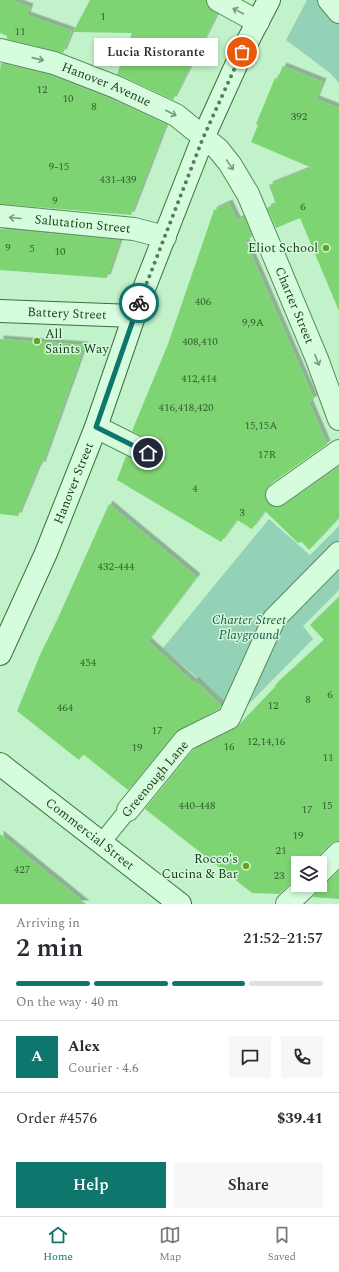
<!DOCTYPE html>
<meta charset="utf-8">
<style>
:root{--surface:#fff;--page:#f7f7f7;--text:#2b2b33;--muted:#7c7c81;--line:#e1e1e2;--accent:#0f766e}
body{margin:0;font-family:Spectral,serif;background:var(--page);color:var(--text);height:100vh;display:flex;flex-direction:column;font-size:15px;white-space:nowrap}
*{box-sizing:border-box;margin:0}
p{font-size:13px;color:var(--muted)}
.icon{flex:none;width:22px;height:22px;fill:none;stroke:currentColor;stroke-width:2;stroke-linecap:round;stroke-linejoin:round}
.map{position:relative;height:904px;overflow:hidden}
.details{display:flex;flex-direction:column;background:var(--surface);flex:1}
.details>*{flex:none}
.controls{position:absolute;left:291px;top:856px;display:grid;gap:8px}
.controls a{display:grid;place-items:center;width:36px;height:36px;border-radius:0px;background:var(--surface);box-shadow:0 2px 6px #0003;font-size:20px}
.pin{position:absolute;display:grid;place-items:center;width:34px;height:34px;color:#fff;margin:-17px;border:2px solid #fff;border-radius:50%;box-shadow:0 1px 4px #0007}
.courier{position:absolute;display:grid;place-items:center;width:40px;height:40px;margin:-20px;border:3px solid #0f766e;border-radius:50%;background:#fff;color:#222;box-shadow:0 1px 5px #0007}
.bubble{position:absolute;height:28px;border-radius:0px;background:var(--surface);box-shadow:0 2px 6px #0003;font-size:13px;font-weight:600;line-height:28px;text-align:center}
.head em{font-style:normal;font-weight:600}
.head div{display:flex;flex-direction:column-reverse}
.head{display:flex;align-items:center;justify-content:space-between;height:68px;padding:0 16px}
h1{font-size:26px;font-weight:600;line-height:30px}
.bar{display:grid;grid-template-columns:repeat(4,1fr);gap:6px 4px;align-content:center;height:48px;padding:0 16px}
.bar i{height:5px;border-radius:3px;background:var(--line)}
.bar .on{background:var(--accent)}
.bar p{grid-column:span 4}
.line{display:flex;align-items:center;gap:10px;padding:0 16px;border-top:1px solid var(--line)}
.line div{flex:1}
.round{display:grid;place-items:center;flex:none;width:42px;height:42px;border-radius:0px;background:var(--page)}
.cta{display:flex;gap:8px;margin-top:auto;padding:8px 16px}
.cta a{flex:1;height:46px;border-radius:0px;background:var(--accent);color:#fff;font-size:16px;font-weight:600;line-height:46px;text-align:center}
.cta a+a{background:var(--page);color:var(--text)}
.tab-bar{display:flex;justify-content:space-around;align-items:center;height:56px;border-top:1px solid var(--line);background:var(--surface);font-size:11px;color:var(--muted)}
.tab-bar a{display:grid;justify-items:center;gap:2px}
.tab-bar .on{color:var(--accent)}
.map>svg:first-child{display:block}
.green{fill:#94d2b8}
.building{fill:#7ed473;filter:url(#shadow)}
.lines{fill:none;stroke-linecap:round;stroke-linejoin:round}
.lane-casing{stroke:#568e56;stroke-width:19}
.street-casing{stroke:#568e56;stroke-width:24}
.secondary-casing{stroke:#3b703a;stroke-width:24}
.lane{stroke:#d5fcdc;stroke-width:17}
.street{stroke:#d5fcdc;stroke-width:22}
.secondary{stroke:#d5fcdc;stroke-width:22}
.oneway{stroke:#7a9c7c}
.done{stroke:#577c59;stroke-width:4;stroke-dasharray:0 7.2}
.route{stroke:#0f766e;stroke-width:5}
.poi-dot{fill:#67a320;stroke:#d2f9d9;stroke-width:1.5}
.labels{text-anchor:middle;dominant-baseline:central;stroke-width:3;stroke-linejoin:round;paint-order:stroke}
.number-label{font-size:11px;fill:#366232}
.street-label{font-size:13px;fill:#1e3c1c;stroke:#d2f9d9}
.poi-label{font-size:13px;fill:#1e3c1c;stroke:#d2f9d9;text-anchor:end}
.park-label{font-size:13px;font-style:italic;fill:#215b4a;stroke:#d2f9d9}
</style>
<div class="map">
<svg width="339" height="904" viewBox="0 0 339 904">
<defs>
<filter id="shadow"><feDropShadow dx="3.5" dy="-3.5" stdDeviation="0" flood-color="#0004"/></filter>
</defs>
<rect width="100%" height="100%" fill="#c1f2c9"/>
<!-- green -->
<path class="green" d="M307 0H339V83L330 73 286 40Z
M269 519 310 555 339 526V590L303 626 313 639 239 714 163 648Z"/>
<!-- building -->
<path class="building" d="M0 0H11L30 7 27 15 72 31 63 53 7 39V36L0 33Z
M90 0H205L208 7 217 14 173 100 117 74 132 33 73 32Z
M1 63 50 75 111 99 166 124 131 215 0 204V70Z
M283 66 323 82 316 99 339 108V311L300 218 276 228 267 208 276 204 269 185 312 168 251 142 258 125 256 124 275 78 277 79Z
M229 203 237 220 244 217 252 237 245 240 314 399 309 402 327 444 269 485 266 490 265 497 267 502 272 506 279 507 284 505 339 467V518L309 550 302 542 298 543 265 511 252 529 237 520 221 542 117 480 126 456 142 464 148 465 155 464 159 458 160 452 158 446 154 442 132 431 168 344 214 210Z
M0 229 120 240 107 278 0 270Z
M0 339 85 345 42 465H39L18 516 0 514Z
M109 504 197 577 148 641 193 682 195 681 221 705 219 709 176 732 128 790 83 754 79 760 17 711 40 655 58 618Z
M339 597V841H335L330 844 311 863H298V876L279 894 252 893 145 809 193 750 235 729 276 686 275 685 324 640 310 625Z
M0 834 86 904H0Z
M339 871V899L313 897 319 889 320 884H324L329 881Z"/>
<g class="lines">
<!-- lane casing -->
<g class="lane-casing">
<path id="lane" d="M102 842 128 810"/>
</g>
<!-- street casing -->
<g class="street-casing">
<g id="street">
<path d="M218 0 258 22"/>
<path d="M329 0 339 12"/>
<path id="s1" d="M0 50 54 63 116 87 176 115 218 149 230 164 248 194 317 359 339 419"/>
<path id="s2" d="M0 216 134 229 165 237"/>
<path d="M96 427 148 453"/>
<path d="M277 495 339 451"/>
<path d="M128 810 185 740 229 718 274 619 339 553"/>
<path d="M320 872 339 853"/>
<path d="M287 904 307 885"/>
</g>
</g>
<!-- secondary casing -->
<g class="secondary-casing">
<g id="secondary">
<path id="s3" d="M0 311 134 316"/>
<path id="s4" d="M0 654 46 553 96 427 140 299 203 138 242 52 269 0"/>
<path id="s5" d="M0 764 180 904"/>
</g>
</g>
<!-- lane -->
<use href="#lane" class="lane"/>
<!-- street -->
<use href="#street" class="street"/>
<!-- secondary -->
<use href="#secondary" class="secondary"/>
</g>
<!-- one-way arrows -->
<defs><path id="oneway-shaft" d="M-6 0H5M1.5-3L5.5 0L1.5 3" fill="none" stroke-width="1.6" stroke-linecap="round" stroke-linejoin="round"/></defs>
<g class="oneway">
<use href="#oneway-shaft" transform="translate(238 11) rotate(-152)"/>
<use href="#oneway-shaft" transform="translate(38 59) rotate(13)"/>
<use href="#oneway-shaft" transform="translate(171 113) rotate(27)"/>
<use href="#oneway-shaft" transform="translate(230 165) rotate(56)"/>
<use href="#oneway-shaft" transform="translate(15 218) rotate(-175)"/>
<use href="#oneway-shaft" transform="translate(317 360) rotate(69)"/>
</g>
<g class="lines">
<!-- done -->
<path class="done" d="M139 303 203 138 242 52"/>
<!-- route -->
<path class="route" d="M139 303 96 427 148 453"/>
</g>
<!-- markers -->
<g class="poi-dot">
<circle cx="326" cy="248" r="4"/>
<circle cx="37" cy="341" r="4"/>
<circle cx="246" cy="866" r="4"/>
</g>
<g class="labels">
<!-- number labels -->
<g class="number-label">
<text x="103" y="16">1</text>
<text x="20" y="31">11</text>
<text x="42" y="89">12</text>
<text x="68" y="98">10</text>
<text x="94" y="106">8</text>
<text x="299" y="116">392</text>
<text x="59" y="166">9-15</text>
<text x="118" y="179">431-439</text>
<text x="55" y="200">9</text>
<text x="303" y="206">6</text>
<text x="8" y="247">9</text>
<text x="32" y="248">5</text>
<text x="60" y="251">10</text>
<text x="203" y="301">406</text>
<text x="253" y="322">9,9A</text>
<text x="200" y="341">408,410</text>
<text x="199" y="378">412,414</text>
<text x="186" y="407">416,418,420</text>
<text x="261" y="425">15,15A</text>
<text x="267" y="454">17R</text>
<text x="195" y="488">4</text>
<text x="242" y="512">3</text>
<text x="116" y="566">432-444</text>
<text x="88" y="662">454</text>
<text x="330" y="694">6</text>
<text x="308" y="699">8</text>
<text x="273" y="705">12</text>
<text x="65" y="707">464</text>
<text x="157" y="730">17</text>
<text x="266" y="741">12,14,16</text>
<text x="229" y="746">16</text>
<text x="137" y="747">19</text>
<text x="328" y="757">11</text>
<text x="197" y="805">440-448</text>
<text x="327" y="805">15</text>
<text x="307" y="809">17</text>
<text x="298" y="835">19</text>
<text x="281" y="850">21</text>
<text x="22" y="869">427</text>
<text x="279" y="875">23</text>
</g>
<!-- street labels -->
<g class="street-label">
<text stroke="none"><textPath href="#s1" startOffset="112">Hanover Avenue</textPath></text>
<text stroke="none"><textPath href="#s2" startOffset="83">Salutation Street</textPath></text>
<text stroke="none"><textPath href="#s1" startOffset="417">Charter Street</textPath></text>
<text stroke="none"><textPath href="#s3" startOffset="67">Battery Street</textPath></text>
<text stroke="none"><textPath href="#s4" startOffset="186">Hanover Street</textPath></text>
<text transform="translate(155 779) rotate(-50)">Greenough Lane</text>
<text stroke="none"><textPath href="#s5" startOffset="114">Commercial Street</textPath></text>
</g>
<!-- poi labels -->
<g class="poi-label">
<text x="318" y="248">Eliot School</text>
<text x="45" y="334" text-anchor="start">All<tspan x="45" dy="15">Saints Way</tspan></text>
<text x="238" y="859">Rocco's<tspan x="238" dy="15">Cucina &amp; Bar</tspan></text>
</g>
<!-- park labels -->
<g class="park-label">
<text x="249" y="620">Charter Street<tspan x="249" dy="15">Playground</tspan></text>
</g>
</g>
</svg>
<div class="controls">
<a><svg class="icon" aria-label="layers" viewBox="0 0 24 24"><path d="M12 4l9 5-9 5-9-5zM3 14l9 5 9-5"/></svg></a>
</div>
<div class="pin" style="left:242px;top:52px;background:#ea580c"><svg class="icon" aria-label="bag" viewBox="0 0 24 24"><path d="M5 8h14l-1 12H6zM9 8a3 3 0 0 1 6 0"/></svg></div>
<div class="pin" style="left:148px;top:453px;background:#1f2937"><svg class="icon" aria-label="home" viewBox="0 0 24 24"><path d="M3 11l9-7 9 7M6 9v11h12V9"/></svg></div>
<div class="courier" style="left:139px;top:303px"><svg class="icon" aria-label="bike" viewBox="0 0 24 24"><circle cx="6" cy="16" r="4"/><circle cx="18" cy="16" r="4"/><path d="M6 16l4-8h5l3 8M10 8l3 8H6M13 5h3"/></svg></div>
<div class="bubble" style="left:94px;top:38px;width:124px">Lucia Ristorante</div>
</div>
<section class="details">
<div class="head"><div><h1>2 min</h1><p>Arriving in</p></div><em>21:52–21:57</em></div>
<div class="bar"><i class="on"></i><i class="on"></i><i class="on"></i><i></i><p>On the way · 40 m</p></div>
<div class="line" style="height:72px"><b class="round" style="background:var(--accent);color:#fff">A</b><div><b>Alex</b><p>Courier · 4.6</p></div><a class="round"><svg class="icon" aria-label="chat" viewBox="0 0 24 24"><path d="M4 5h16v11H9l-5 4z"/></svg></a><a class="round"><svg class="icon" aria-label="phone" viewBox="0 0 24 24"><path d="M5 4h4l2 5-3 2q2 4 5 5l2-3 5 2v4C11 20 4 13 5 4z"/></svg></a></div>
<div class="line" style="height:52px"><div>Order #4576</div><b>$39.41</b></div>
<div class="cta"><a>Help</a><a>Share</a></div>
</section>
<nav class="tab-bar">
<a class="on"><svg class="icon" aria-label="home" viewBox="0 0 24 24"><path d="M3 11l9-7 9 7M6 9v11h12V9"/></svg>Home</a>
<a><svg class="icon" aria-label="map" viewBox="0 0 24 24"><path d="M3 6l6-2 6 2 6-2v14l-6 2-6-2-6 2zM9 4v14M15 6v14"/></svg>Map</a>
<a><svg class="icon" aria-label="saved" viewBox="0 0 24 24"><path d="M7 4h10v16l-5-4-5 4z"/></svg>Saved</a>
</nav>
